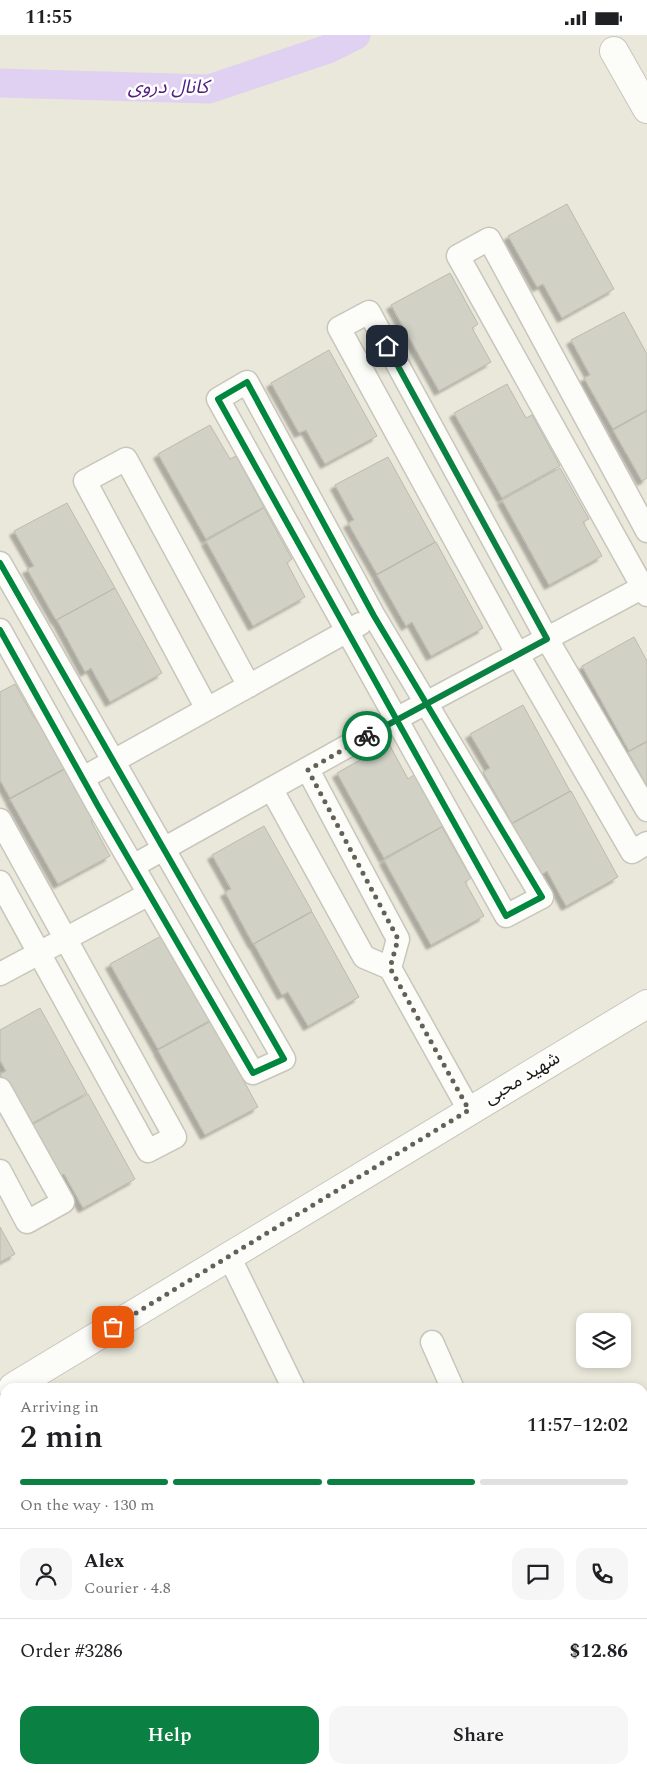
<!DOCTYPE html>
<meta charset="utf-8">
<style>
:root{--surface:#fff;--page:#f6f6f6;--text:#202124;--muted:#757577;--line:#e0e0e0;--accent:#0b8043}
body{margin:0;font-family:Spectral,"Noto Sans Arabic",serif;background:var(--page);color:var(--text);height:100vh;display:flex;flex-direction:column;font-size:19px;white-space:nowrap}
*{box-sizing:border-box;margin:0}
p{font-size:16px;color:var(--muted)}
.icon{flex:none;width:28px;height:28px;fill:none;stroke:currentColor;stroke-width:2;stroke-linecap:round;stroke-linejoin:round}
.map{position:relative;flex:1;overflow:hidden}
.side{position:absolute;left:0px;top:1348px;width:648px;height:391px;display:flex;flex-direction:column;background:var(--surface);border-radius:15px 15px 0 0;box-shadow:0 2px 8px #0003}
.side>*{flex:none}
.fabs{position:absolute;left:576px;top:1278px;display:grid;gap:10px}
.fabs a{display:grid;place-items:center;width:55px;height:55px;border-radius:10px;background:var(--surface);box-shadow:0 2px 8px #0003;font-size:25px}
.pin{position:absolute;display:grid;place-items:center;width:42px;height:42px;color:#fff;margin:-21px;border-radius:10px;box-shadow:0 2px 8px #0006}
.courier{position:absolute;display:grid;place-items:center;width:50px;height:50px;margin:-25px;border:4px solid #0b8043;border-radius:50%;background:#fff;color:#222;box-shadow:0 1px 6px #0007}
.headline em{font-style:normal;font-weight:600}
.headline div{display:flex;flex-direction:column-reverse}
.headline{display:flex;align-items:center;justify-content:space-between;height:85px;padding:0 20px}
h1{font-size:32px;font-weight:600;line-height:38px}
.bar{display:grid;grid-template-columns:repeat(4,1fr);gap:8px 5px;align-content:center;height:60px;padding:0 20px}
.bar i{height:6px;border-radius:4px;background:var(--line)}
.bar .selected{background:var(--accent)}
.bar p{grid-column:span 4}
.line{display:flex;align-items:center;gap:12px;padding:0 20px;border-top:1px solid var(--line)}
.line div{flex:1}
.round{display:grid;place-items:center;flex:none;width:52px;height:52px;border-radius:15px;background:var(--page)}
.primary-button{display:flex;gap:10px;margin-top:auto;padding:10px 20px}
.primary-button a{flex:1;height:58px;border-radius:15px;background:var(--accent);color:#fff;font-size:20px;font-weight:600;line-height:58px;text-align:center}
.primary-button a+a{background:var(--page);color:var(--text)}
.status{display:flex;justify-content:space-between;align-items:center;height:35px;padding:0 25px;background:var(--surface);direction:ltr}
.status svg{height:14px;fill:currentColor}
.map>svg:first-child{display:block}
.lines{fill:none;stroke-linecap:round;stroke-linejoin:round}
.canal{stroke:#e0d0f1;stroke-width:29}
.building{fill:#d2d1c6;stroke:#bbbaaf;filter:url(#shadow)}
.minor-casing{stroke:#c8c6bc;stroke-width:25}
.tertiary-casing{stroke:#c8c6bc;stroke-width:30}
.minor{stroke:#fcfcf9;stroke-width:22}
.tertiary{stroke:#fcfcf9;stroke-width:28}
.cycleway-casing{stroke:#fff;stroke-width:9}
.cycleway{stroke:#00873e;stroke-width:6}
.done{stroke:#636157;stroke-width:5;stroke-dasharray:0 9}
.route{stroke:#0b8043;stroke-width:6}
.labels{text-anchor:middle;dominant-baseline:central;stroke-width:5;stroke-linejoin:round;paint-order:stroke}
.street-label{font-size:18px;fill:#1a1910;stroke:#fff}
.water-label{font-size:19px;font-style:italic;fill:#521d81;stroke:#fff}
</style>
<div class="status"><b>11:55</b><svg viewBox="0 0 49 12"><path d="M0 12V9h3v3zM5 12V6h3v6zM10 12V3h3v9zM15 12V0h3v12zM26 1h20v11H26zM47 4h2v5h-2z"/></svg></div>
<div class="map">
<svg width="647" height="1738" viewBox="0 0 647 1738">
<defs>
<filter id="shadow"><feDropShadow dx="-4.5" dy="4.5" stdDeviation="1" flood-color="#0004"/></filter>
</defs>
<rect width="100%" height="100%" fill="#eae8da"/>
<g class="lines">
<!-- canal -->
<path class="canal" d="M0 48 209 54 328 14 356 0"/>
</g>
<!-- building -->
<path class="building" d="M567 169 614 254 562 283 543 249 537 252 508 201Z
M450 238 478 289 472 293 491 327 439 356 391 270Z
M624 277 647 319V375L613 394 584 343 590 340 571 305Z
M329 315 377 401 325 429 306 395 299 398 271 348Z
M507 349 526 383 532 380 560 431 502 463 454 378Z
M647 376V443L642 446 613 395Z
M210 390 230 424 236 421 264 472 206 504 158 419Z
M388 422 435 507 377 539 348 488 354 485 335 450Z
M560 433 589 484 583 487 602 521 549 550 502 465Z
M67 468 115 553 56 585 27 534 34 531 14 496Z
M264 473 292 524 287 528 305 562 253 591 206 506Z
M436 507 483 593 431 621 412 587 406 591 377 540Z
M115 553 162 638 110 667 91 633 85 637 57 585Z
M634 602 647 626V706L629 716 582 631Z
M15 649 34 683 40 680 69 731 10 763 0 745V657Z
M523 670 570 756 512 788 483 737 490 733 470 699Z
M647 707V751L628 717Z
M389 709 408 744 414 740 443 791 384 823 337 738Z
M69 732 97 783 91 786 110 821 58 849 10 764Z
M571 756 618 842 566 871 547 836 541 840 512 789Z
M264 791 312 876 253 909 225 857 231 854 212 820Z
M442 792 471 843 465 847 484 881 431 910 384 825Z
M312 877 359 962 308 991 288 957 282 960 254 909Z
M163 900 216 982 158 1014 110 929Z
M40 973 87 1058 29 1090 0 1039 6 1036 0 1025V995Z
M217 983 245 1034 239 1037 258 1072 205 1100 158 1015Z
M88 1059 135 1144 83 1173 64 1139 58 1142 30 1091Z
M0 1192 15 1219 0 1227Z"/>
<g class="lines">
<!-- minor casing -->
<g class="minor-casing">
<path id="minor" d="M247 347 374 581 542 862 506 881 218 364Z
M647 496 489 204 458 221 647 560
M0 528 284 1024 253 1038 98 771 0 595
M207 674 85 446 126 424 249 651
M308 735 398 904 390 933
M83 743 360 589
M272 755 364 922 390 933 469 1075
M647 775 547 604 369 277 339 293 518 620 632 817 647 808
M0 785 175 1102 148 1116 0 847
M133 831 396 684 647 550
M0 939 149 859
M0 1054 63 1167 27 1187 0 1136
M229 1221 293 1352
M432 1307 452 1352
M431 1734 433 1738
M496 1734 498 1738
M618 1734 620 1738
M296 1736 300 1734"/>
</g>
<!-- tertiary casing -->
<g class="tertiary-casing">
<path id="tertiary" d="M614 16 647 74
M13 1352 647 969
M0 1545 5 1555
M93 1734 95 1738"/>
</g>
<!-- minor -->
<use href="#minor" class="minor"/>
<!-- tertiary -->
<use href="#tertiary" class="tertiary"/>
<!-- cycleway casing -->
<g class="cycleway-casing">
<path id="cycleway" d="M247 347 374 581 542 862 506 881 218 364Z
M0 528 284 1024 253 1038 98 771 0 595"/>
</g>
<!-- cycleway -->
<use href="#cycleway" class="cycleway"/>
</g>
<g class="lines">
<!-- done -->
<path class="done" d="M113 1292 469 1075 390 933 398 904 308 735 367 701"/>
<!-- route -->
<path class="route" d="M367 701 547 604 387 311"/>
</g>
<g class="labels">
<!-- street labels -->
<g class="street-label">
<text transform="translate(522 1043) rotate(-31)">شهید محبی</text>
</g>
<!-- water labels -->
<g class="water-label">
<text x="168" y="52">کانال دروی</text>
</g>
</g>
</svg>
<div class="fabs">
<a><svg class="icon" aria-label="layers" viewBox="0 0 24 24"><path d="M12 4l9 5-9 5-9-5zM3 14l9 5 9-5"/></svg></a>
</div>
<div class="pin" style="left:113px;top:1292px;background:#ea580c"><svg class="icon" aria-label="bag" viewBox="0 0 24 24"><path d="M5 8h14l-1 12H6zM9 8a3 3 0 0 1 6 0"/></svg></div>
<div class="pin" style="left:387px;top:311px;background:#1f2937"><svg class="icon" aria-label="home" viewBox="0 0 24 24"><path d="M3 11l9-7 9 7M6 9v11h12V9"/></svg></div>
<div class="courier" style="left:367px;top:701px"><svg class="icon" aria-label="bike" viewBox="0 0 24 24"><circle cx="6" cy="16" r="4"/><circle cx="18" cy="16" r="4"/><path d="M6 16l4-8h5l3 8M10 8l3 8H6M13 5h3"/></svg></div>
<section class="side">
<div class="headline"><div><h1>2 min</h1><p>Arriving in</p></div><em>11:57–12:02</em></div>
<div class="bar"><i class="selected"></i><i class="selected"></i><i class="selected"></i><i></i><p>On the way · 130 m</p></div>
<div class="line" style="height:90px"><a class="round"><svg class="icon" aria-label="person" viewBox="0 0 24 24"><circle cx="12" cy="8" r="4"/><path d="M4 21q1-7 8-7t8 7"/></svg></a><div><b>Alex</b><p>Courier · 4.8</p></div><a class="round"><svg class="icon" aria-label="chat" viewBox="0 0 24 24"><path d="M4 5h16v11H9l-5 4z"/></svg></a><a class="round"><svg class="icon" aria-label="phone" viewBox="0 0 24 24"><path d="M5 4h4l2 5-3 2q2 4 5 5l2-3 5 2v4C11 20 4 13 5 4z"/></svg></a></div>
<div class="line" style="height:65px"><div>Order #3286</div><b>$12.86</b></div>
<div class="primary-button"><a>Help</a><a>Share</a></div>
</section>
</div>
